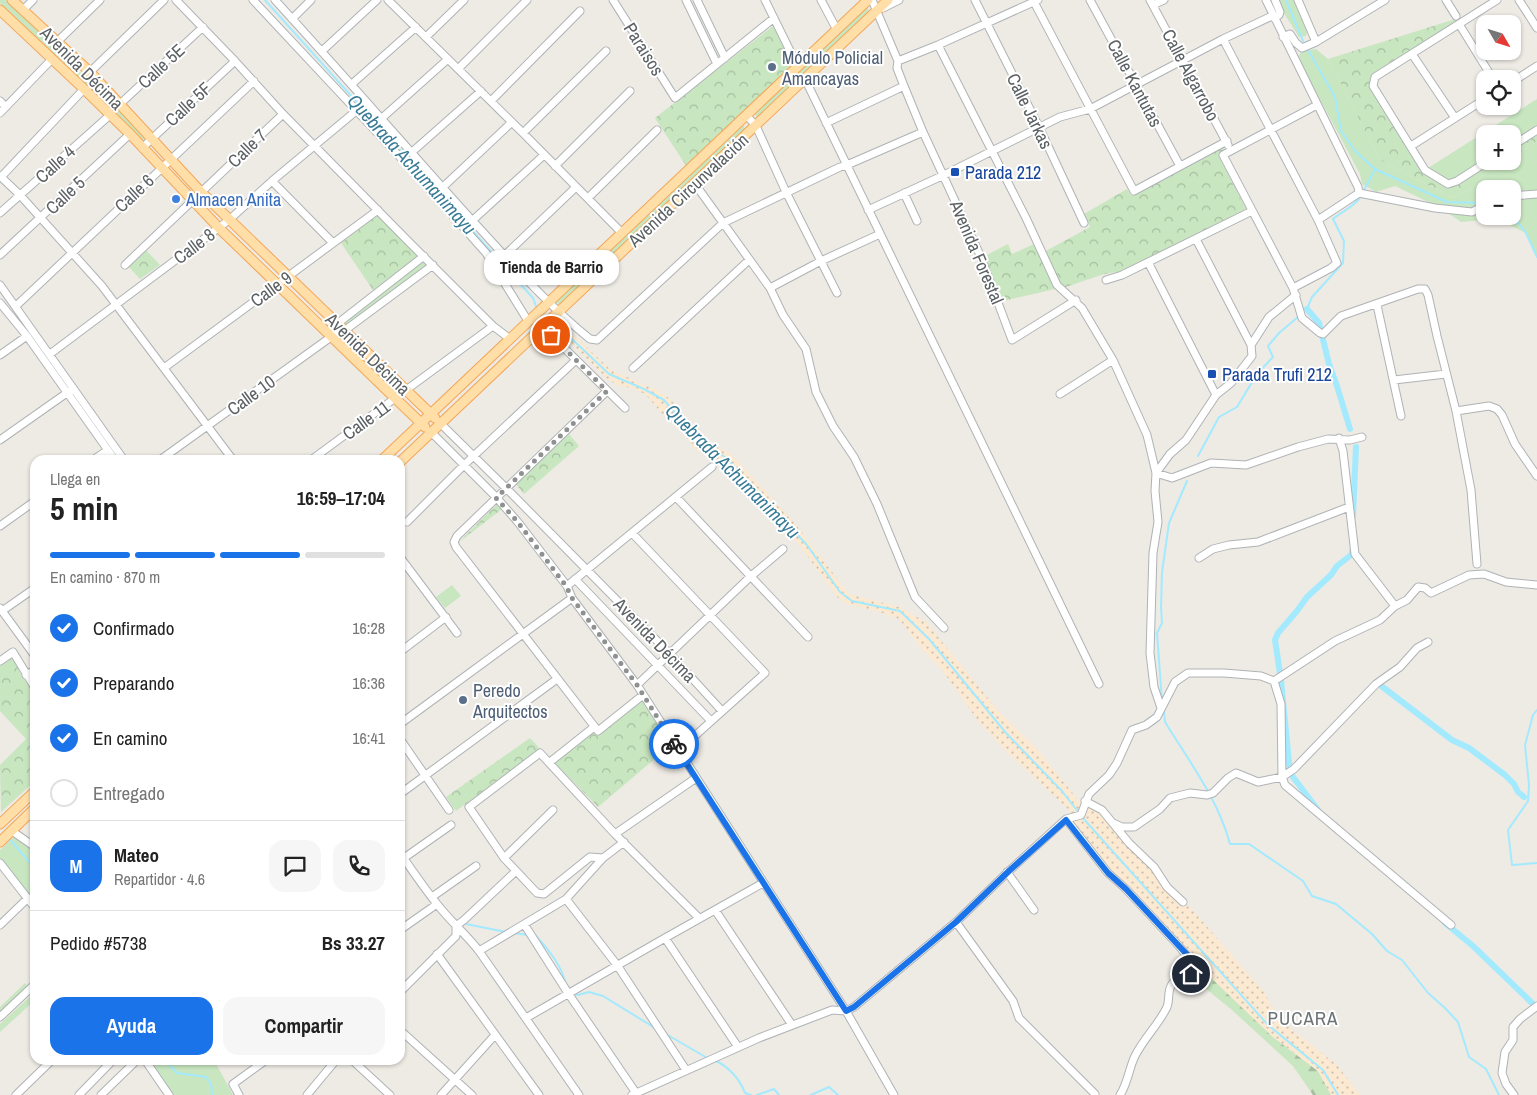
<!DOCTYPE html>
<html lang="es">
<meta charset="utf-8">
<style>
:root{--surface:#fff;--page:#f6f6f6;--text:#222;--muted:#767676;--line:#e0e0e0;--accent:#1a73e8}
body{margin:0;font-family:"Archivo Narrow",sans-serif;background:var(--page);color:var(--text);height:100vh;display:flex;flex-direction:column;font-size:19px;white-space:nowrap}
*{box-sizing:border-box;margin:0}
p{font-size:16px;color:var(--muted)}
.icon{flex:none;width:28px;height:28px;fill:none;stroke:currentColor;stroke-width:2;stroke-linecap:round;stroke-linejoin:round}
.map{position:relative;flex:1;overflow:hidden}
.sheet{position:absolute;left:30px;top:455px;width:375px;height:610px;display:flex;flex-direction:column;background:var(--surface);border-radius:15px;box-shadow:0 1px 4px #0004}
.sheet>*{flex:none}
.needle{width:32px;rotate:129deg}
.tools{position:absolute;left:1476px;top:15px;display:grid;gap:10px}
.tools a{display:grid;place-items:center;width:45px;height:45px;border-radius:10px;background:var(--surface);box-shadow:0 1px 4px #0004;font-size:25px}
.pin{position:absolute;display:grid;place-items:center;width:42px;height:42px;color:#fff;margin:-21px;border:2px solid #fff;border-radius:50%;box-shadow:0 1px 5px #0007}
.courier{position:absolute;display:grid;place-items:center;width:50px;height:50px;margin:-25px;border:4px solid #1a73e8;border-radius:50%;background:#fff;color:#222;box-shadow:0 1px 6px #0007}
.bubble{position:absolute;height:35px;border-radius:15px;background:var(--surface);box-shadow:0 1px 4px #0004;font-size:16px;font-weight:700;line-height:35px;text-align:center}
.summary em{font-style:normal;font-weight:700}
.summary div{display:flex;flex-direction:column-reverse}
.summary{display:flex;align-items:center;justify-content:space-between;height:85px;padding:0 20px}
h1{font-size:32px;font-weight:700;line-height:38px}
.bar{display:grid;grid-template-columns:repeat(4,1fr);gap:8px 5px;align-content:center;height:60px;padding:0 20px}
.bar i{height:6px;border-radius:4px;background:var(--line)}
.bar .selected{background:var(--accent)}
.bar p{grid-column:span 4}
.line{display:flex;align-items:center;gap:12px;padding:0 20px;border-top:1px solid var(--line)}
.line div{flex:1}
.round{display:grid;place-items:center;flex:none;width:52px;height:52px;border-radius:15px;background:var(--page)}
ol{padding:0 20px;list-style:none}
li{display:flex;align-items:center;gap:15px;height:55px}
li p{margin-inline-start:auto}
li .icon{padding:5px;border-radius:50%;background:var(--accent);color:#fff;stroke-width:4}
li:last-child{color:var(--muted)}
li i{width:28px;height:28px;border:2px solid var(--line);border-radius:50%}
.button{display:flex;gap:10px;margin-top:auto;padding:10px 20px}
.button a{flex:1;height:58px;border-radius:15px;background:var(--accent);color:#fff;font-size:20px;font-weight:700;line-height:58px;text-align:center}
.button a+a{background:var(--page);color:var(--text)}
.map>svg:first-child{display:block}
.green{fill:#c8e6c0;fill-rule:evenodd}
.forest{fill:url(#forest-firs)}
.sand{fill:url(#sand-dots)}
.park{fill:url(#park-crowns)}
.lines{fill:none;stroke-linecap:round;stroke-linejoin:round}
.stream{stroke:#a3eaff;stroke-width:2}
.canal{stroke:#a3eaff;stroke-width:6}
.minor-casing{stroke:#afb3b6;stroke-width:9}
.major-casing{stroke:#f3a759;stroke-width:11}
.minor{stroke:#fff;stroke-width:7}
.major{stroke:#ffdea8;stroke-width:9}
.done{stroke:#8f9191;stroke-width:5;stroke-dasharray:0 9}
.route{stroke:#1a73e8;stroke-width:6}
.service-dot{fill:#5c6f8a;stroke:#fff;stroke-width:2}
.transit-dot{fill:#1a4fb4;stroke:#fff;stroke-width:2}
.shop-dot{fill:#3f7fe0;stroke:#fff;stroke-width:2}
.labels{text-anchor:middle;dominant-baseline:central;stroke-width:4;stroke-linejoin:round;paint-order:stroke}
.street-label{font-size:18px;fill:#5c6164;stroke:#fff}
.service-label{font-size:18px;fill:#4e5e75;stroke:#fff;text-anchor:start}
.transit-label{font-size:18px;fill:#164399;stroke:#fff;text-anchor:start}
.shop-label{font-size:18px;fill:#366cbe;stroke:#fff;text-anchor:start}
.water-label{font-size:19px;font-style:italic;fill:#377b97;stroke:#fff}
.neighbourhood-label{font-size:19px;letter-spacing:1px;fill:#6d7476;stroke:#fff}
</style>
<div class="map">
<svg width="1537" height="1095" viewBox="0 0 1537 1095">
<defs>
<pattern id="forest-firs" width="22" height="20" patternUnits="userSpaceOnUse" patternTransform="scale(1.25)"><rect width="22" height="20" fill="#c8e6c0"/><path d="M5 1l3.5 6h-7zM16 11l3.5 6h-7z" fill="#a6bea0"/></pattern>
<pattern id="sand-dots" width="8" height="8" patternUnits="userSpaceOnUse" patternTransform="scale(1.25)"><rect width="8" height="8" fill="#fbe9d2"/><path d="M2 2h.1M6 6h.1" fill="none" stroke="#cec0ae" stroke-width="1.8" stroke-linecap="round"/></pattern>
<pattern id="park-crowns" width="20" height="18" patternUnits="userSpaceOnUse" patternTransform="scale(1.25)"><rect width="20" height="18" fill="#c8e6c0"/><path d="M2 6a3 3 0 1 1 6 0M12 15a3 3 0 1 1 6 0" fill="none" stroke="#a6bea0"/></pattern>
</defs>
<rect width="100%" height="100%" fill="#eeeae4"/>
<!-- green -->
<path class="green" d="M0 0H6L117 107 146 137 142 141 114 110 0 3Z
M1278 0H1295L1307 32 1306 36 1299 37 1285 15Z
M865 7 868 8 869 13 758 118 755 115V112Z
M1316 49 1328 59 1380 160 1453 198 1471 189 1480 177 1506 161H1512L1513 157 1537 141V257L1526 233 1503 222 1482 220 1461 222 1441 208 1395 186 1376 192 1362 184 1360 174 1302 66 1299 56 1301 51ZM1485 189H1512V216H1485Z
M1537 99V126L1513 142 1512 134H1485V159L1454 179 1448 181 1432 172 1428 168Z
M741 125H743L746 131 560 305 556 302V299Z
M423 261 428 265 347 326 344 324Z
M452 585 461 596 445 608 436 597Z
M15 836 35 851V903L0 858V850Z
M25 983 29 988 0 1015V1007Z
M34 993 35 1000 0 1032V1024Z
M147 1060H214L233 1095H173Z"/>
<!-- forest -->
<path class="forest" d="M1205 972 1273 1037 1318 1071 1332 1095H1313L1293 1066 1232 1010 1200 984 1199 974Z"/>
<!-- sand -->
<path class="sand" d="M556 322 573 335 611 370 658 391 670 399 709 443 731 454 793 521 849 594 899 607 926 622 1000 713 1037 749 1079 801 1101 814 1127 846 1138 854 1152 869 1166 890 1181 905 1189 906 1264 992 1273 1009 1281 1021 1337 1065 1360 1095H1331L1318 1071 1273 1037 1205 972 1187 951 1110 870 1071 821 1069 810 1007 752 978 721 942 670 922 649 899 619 880 612 847 604 838 598 799 545 720 462 694 449 677 422 666 418 645 394 632 388 617 385 605 377 572 344 548 330Z"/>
<!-- park -->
<path class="park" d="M1465 16 1372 74 1369 87 1419 167 1425 174 1451 187 1492 161H1506L1480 177 1471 189 1453 198 1380 160 1328 59Z
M773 26 794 65 687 167 655 118Z
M1537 133V141L1513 157 1512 149Z
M1223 145 1224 148 1220 159 1246 209 1122 271 1104 274 1063 288 1044 252 1090 227 1084 214 1127 189 1131 195Z
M378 215 419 255 373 290 341 243Z
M1008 244 1012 254 1034 244 1055 289 999 302 985 256Z
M146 250 160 265 140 279 128 266Z
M568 433 579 446 524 494 515 483Z
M497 504 502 509 458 543Z
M11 652 20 673 35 695V781L1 812 0 765 26 739 0 711V662Z
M642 701 671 745 598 807 554 762 592 731 596 735Z
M530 738 540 749 456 811 446 797Z"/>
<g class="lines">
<!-- stream -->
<path class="stream" d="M265 0 505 267 533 298 537 309
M1286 0 1303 41
M1308 50 1335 97 1341 131 1355 151 1375 169 1447 202 1483 203
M1363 192 1375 169
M1512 215 1526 233 1537 257
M1307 309 1312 297 1343 263 1344 241 1333 219C1342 211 1356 206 1361 196
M550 324 573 340 609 374 644 389 664 400 700 442 725 457 807 545 840 592 852 601 900 611 929 639 1006 733 1062 791 1079 813
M1198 456 1219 417 1237 407 1257 374 1273 357 1268 346 1279 333 1298 317
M1162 701 1157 633 1162 623 1161 607 1162 572 1169 523 1187 481
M1537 710 1533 715 1525 745 1529 785 1528 801 1508 830 1512 865 1537 863
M1164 711 1165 722C1189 761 1218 799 1230 844H1249L1303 881 1312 896 1336 904 1372 934 1387 951 1402 960 1428 993 1445 1008 1458 1022 1469 1057 1486 1069 1499 1095
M1082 817 1268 1025 1323 1070 1338 1095
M8 837 35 869
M466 924 506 932
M513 933 528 935
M533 935H535C549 950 562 966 566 985
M573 994 578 995 589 992 603 996 655 1028
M666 1034 709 1059
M165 1060 177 1073 206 1077 211 1084 212 1095
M714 1060C728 1066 740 1079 745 1093L751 1095
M757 1095 774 1089 779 1095
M811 1095 829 1087 838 1095"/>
<!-- canal -->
<path class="canal" d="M1307 309 1319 323 1329 364 1337 386 1350 429
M1353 516 1356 447
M1380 685 1452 740 1469 748 1505 775 1514 784 1518 792 1524 797
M1318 810 1290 773 1281 680 1275 640 1278 633 1297 611 1307 597 1331 575 1337 566 1351 555 1354 546
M1445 923 1473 946 1532 1003"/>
<!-- minor casing -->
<g class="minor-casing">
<path id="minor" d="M176 0 235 61 283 114 408 241 493 326 510 339
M253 0 415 173 486 253 528 321
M275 0C341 72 405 146 470 218 509 260 545 303 590 339L597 340 723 223 840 167 847 165 923 132
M388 0 523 133 622 233
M613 0 675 98 774 18
M686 0 717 64
M697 0 725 58
M765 0 798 67
M821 0 837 30
M872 0 898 61 897 68 904 86 923 132 980 255 1012 340 1076 300
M975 0 1039 127 1084 223
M1090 0 1180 166
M1150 0 1228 145
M1266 0 1358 187 1359 193
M1298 0 1316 42
M1446 0 1456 16
M1519 0 1537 28
M1034 2 1134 191 1227 141
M1153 5 1164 0
M883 8 899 0
M23 10 33 0
M1274 18 1279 15 1280 12 1275 0
M292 19 311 0
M1459 24 1493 79
M426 37 464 0
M1283 37 1290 34 1296 43 1302 48 1316 42 1385 0
M1223 39 1318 220 1337 263 1331 268 1293 288
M57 42 100 0
M938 45 1026 218 1057 285 1082 308 1113 360 1147 435 1156 473 1155 491 1158 522 1153 553 1150 653 1154 687 1161 708
M322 51 377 0
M1412 54 1455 118
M898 61 938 45 1038 0
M458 69 527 0
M90 72 164 0
M805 79 1099 684
M1512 82 1537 66
M352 84 416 27
M0 101 6 107
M491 101 580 11
M120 104 203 27
M1317 105 1223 155 1293 288 1302 318 1320 333 1323 334 1341 316 1418 289H1425L1428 295 1437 336 1456 411 1471 490 1477 564
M0 113 52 59
M747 116 756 126 786 192 837 293
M382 118 448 59
M826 123 904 86
M523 133 606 51
M1411 146 1485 99
M1512 146 1537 130
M142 148 235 61
M412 152 481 91
M1488 161 1457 181 1448 184 1425 170 1373 86 1375 77 1497 0
M555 166 630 91
M0 176 20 195 102 286 233 460
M1 177 84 89
M272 181 333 243
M695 184 770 288 783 315 806 349 816 392 833 426 854 457 877 504 915 597 944 628
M443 187 512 122
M904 193 917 221
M1512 196 1537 194
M588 198 657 130
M868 210 944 175 1060 117 1090 109 1223 39 1272 16
M0 213 110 115
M473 220 544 155
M1318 220 1359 193 1435 208 1472 212 1485 205
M1196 239 1251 345
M0 255 130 134
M504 256 576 187
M1148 262 1216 395
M125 265 283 114
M1106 280 1122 275 1252 211
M0 285 124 460
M770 288 821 261 880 234
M1296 295 1269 317 1251 345 1252 356 1231 383 1216 395 1186 440 1170 454 1156 473 1172 478 1211 463 1246 465 1298 447 1328 439 1350 440 1362 437
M0 303 27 336 115 460
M1377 305 1401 416
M16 306 254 81
M337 324 424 256
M344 331 433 265
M538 331 551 335 625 408
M50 354 229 220 272 181 356 111
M0 355 27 336
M164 368 378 210
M633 368 749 260
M1394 380 1446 374
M607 391 457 536 454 542 456 547 598 731 643 695
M1060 394 1113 360
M1456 411 1489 406 1497 409 1502 415 1515 444 1537 476
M440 423 506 488 669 653 722 711
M431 432 496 497 517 521 567 586 572 598 637 685 846 1011 894 1095
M1339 438 1343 451 1355 554 1395 606
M0 440 71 390
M93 460 108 450
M160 460 342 329
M311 460 493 326
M676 497 808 637
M407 522 464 465 576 360
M0 526 35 501
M632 533 765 673 678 751
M400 557 457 633
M1199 558 1213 549 1229 545 1258 542 1349 507
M575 579 711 721
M567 586 712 467
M0 608 35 656
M2 611 35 588
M400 652 446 617
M0 661 13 652 35 688
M26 675 35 670
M1274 681 1281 704 1282 777 1285 785 1451 925
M637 685 750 577 783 549
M400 724 572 598
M400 739 449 810
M550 762 594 727
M400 794 557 679
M1085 801 1102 810 1129 843 1154 867 1167 887 1183 902
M1066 819 1108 873 1126 889 1179 946 1196 967C1193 978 1178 975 1172 984 1167 991 1170 999 1167 1007 1159 1024 1144 1038 1135 1056 1129 1068 1128 1083 1120 1095
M1113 823 1122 827H1134L1160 809 1170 798 1190 793 1207 795 1213 793 1228 778 1236 773 1258 782 1282 777 1294 769 1376 684 1400 667 1417 648 1428 642
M12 831 35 847
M615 834 696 778
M624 842 603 858 590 857 544 894 537 893 504 858 469 807 540 753 615 834 699 918
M400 853C412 870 424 888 437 904 450 921 466 934 479 951L579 1095
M404 858 451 825
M504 858 553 810
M0 863 35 908
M1007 872 1034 910
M432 897 476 866
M566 899 617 965 686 1070
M715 910 792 1025
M956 922 1013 1001 1019 1018 1095 1094
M524 924 568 993 636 1093
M0 925 28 898
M456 926 464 920 516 871
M400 930 437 904
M665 938 738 1047
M479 951 566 899 603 858
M437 954 539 1095
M400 992 456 936V926
M0 1017 35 984
M526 1018 665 938 763 883
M400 1030 472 1095
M145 1060 169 1095
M352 1060 390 1095
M16 1095 52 1060
M79 1095 113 1060
M101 1095 137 1060
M239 1095 233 1084 266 1060
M307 1095 336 1060
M441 1095 495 1035
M632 1095 759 1038 832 1010 846 1011 854 1007 956 922 1010 870 1066 819 1081 815 1089 794 1109 775 1117 763 1132 730 1146 725 1157 717 1175 682 1188 673H1224L1261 676 1274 681 1335 641 1380 620 1395 606 1407 600 1418 587 1425 588 1431 593 1469 575 1484 574 1506 582 1537 585
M1514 1095 1506 1084 1502 1073 1505 1052 1513 1040V1027L1520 1019 1537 1006"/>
</g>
<!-- major casing -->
<g class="major-casing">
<path id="major" d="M12 0 90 72 201 192 435 418
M0 10 84 89 130 134 219 228 425 427
M382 460 868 0
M400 462 888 0
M0 824 35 791
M0 842 35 808"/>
</g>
<!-- minor -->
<use href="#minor" class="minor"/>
<!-- major -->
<use href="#major" class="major"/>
</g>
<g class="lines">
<!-- done -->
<path class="done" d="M551 335 607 391 496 498 517 521 566 586 572 598 637 685 674 744"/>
<!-- route -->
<path class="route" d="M674 744 846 1011 854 1007 956 922 1010 870 1066 820 1108 873 1126 889 1193 961 1196 967 1194 972 1191 974"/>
</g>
<!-- markers -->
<g class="service-dot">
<circle cx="772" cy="67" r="5"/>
<circle cx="463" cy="700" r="5"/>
</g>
<g class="transit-dot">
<rect x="950" y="167" width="10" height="10" rx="2.5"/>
<rect x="1207" y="369" width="10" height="10" rx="2.5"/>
</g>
<circle class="shop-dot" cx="176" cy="199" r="5"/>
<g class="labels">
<!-- street labels -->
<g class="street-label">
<text transform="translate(644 49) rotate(58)">Paraisos</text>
<text transform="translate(161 66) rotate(-43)">Calle 5E</text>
<text transform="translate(82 68) rotate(45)">Avenida Décima</text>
<text transform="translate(1191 75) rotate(62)">Calle Algarrobo</text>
<text transform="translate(1135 83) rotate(62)">Calle Kantutas</text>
<text transform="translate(188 104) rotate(-43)">Calle 5F</text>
<text transform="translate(1030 111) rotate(64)">Calle Jarkas</text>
<text transform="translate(247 148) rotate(-44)">Calle 7</text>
<text transform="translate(55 164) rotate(-42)">Calle 4</text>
<text transform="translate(688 190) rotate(-43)">Avenida Circunvalación</text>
<text transform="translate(134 193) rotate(-43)">Calle 6</text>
<text transform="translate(65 195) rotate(-43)">Calle 5</text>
<text transform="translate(194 246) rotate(-37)">Calle 8</text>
<text transform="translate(977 252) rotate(67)">Avenida Forestal</text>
<text transform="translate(271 289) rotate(-36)">Calle 9</text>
<text transform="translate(368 354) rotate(44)">Avenida Décima</text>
<text transform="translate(251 395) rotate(-36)">Calle 10</text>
<text transform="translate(366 420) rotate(-36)">Calle 11</text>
<text transform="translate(655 640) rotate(46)">Avenida Décima</text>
</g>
<!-- service labels -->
<g class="service-label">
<text x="782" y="57">Módulo Policial<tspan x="782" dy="21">Amancayas</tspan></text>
<text x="473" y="690">Peredo<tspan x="473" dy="21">Arquitectos</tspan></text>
</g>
<!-- transit labels -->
<g class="transit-label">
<text x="965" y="172">Parada 212</text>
<text x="1222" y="374">Parada Trufi 212</text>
</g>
<!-- shop labels -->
<g class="shop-label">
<text x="186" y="199">Almacen Anita</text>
</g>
<!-- water labels -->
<g class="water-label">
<text transform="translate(412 164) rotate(48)">Quebrada Achumanimayu</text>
<text transform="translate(733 471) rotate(45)">Quebrada Achumanimayu</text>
</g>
<!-- neighbourhood labels -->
<g class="neighbourhood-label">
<text x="1303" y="1018">PUCARA</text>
</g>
</g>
</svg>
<div class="tools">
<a><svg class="needle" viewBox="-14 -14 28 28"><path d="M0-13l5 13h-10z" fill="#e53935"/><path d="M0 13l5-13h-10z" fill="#767676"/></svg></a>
<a><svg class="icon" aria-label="locate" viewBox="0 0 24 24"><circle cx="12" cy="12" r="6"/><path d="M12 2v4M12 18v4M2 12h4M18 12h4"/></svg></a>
<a>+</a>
<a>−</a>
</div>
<div class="pin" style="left:551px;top:335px;background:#ea580c"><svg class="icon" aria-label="bag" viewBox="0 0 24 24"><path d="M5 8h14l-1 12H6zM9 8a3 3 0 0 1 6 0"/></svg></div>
<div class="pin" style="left:1191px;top:974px;background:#1f2937"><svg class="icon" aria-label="home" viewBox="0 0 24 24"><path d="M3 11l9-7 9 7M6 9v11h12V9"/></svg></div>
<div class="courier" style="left:674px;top:744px"><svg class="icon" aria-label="bike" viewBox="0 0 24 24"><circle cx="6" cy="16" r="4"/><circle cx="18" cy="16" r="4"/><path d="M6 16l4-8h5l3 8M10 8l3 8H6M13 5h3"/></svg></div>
<div class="bubble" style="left:484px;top:250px;width:135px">Tienda de Barrio</div>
<section class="sheet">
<div class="summary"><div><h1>5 min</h1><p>Llega en</p></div><em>16:59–17:04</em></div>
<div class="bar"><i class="selected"></i><i class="selected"></i><i class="selected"></i><i></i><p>En camino · 870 m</p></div>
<ol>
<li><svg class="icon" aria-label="check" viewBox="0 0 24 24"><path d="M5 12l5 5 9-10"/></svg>Confirmado<p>16:28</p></li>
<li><svg class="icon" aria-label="check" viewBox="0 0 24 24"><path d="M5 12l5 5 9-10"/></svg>Preparando<p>16:36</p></li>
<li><svg class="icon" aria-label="check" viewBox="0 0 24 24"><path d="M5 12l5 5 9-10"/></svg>En camino<p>16:41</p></li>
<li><i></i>Entregado</li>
</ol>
<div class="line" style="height:90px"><b class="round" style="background:var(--accent);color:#fff">M</b><div><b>Mateo</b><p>Repartidor · 4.6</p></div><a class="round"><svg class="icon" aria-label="chat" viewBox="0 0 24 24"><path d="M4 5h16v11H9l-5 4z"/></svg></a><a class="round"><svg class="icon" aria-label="phone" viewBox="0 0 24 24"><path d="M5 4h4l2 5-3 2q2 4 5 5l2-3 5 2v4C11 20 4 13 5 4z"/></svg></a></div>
<div class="line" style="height:65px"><div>Pedido #5738</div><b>Bs 33.27</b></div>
<div class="button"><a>Ayuda</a><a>Compartir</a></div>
</section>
</div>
